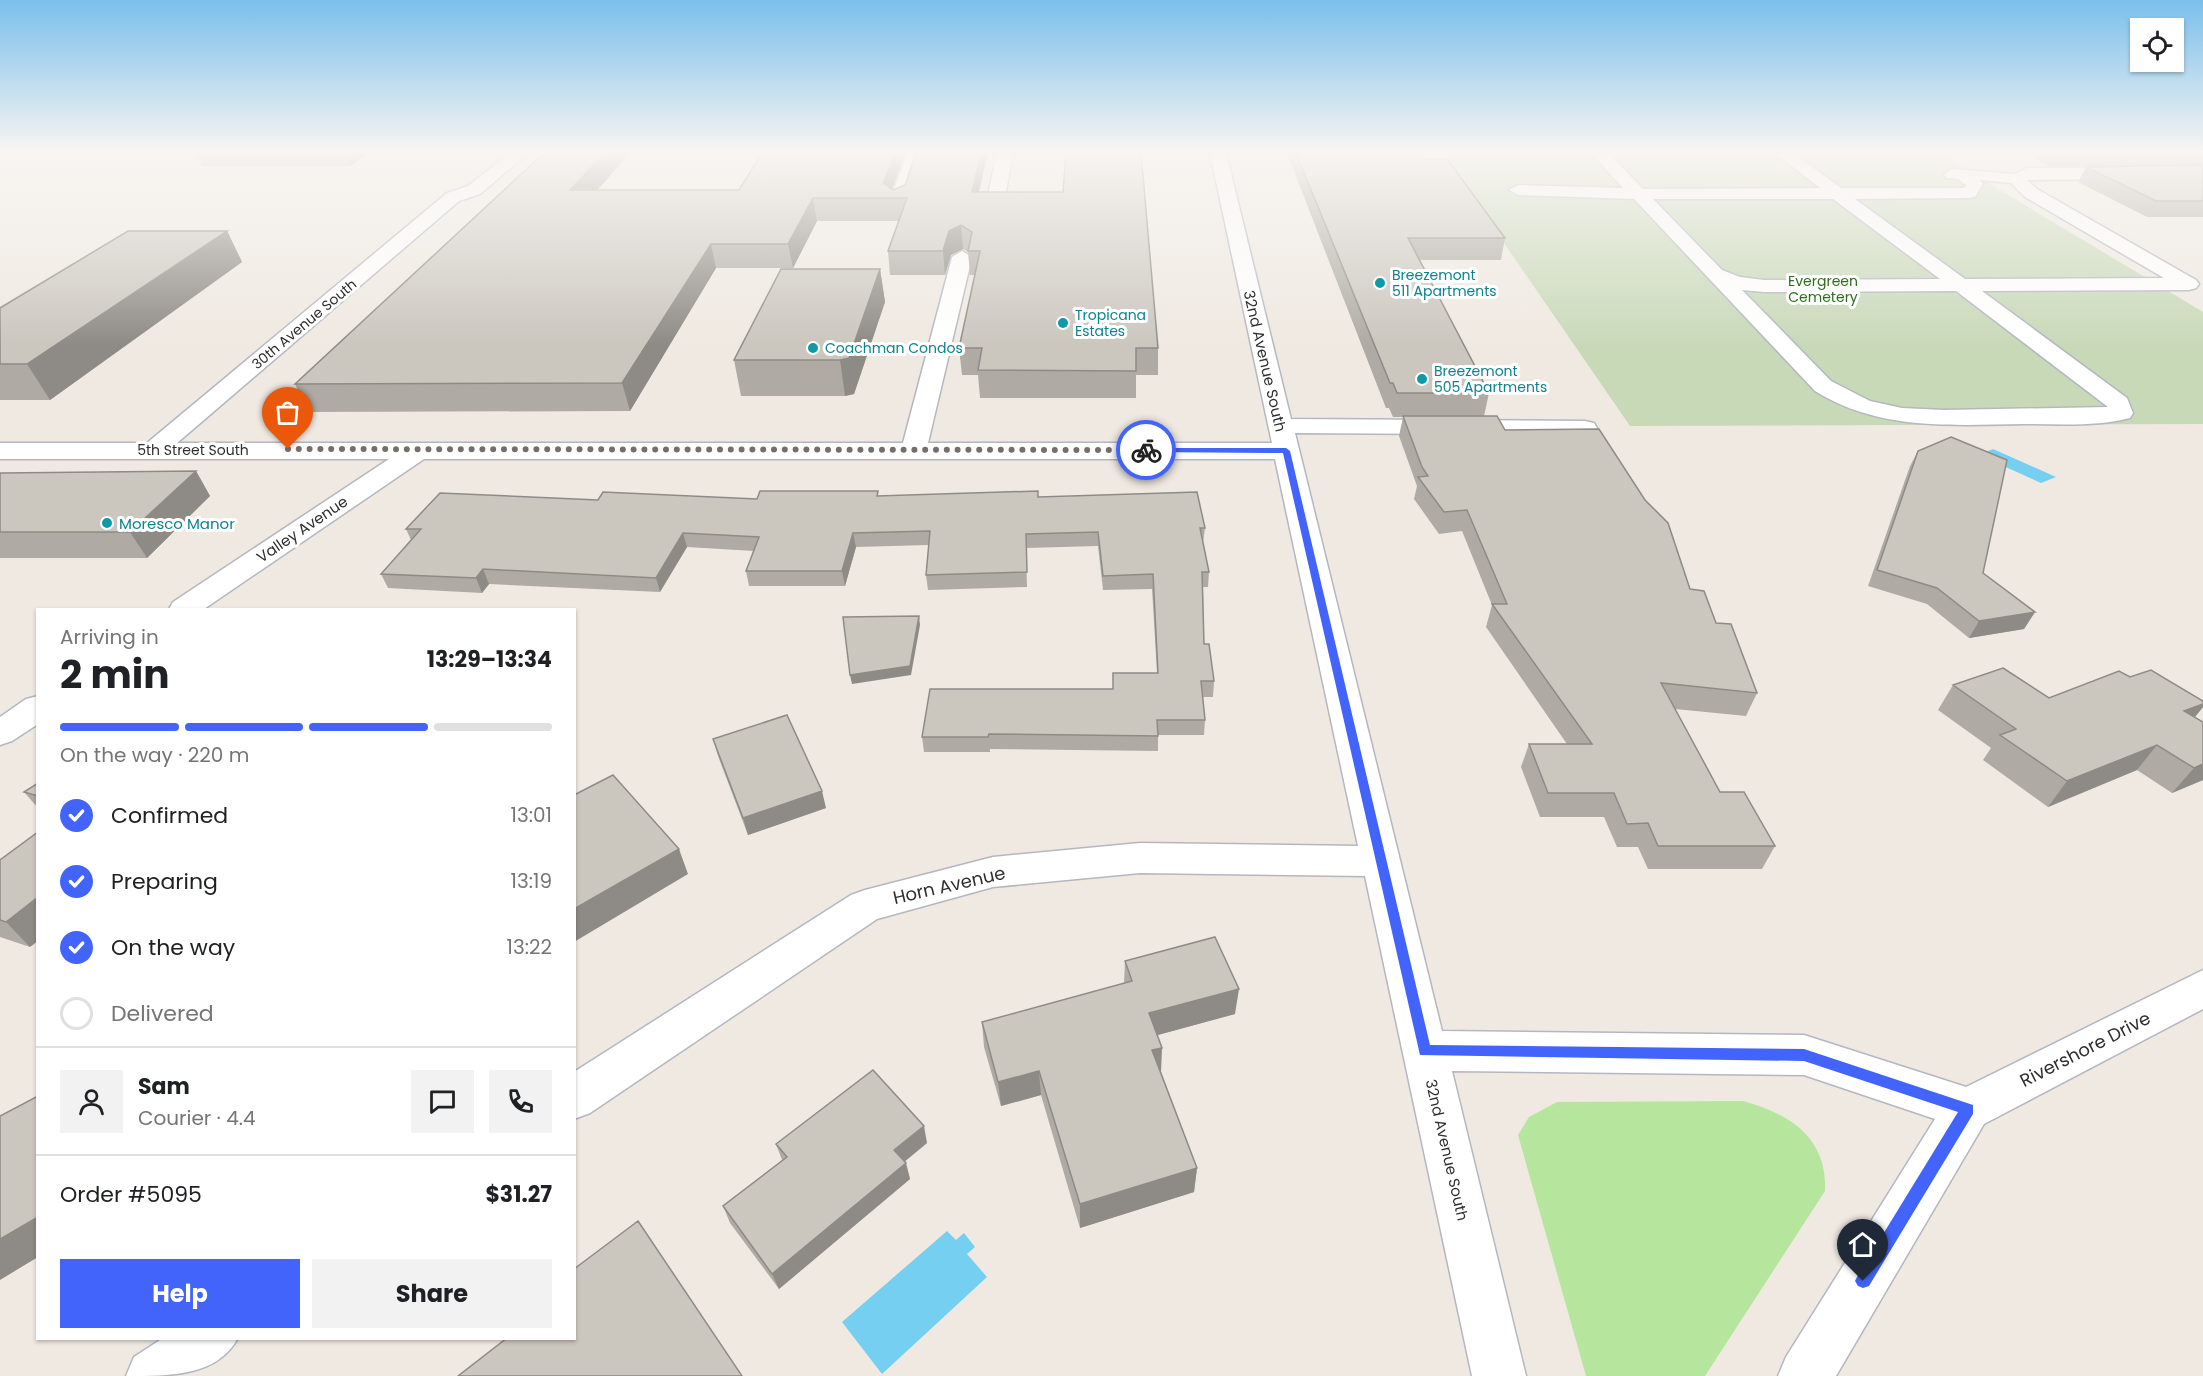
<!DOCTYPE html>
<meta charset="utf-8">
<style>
:root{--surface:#fff;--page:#f2f2f2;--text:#202124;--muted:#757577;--line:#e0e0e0;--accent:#4264fb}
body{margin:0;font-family:Poppins,sans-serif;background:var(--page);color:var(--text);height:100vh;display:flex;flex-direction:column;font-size:22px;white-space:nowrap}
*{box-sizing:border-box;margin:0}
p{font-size:20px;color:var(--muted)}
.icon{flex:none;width:33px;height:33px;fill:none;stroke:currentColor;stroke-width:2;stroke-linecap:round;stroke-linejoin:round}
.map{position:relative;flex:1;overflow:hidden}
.side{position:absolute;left:36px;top:608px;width:540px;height:732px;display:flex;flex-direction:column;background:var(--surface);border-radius:0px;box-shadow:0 2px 4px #0004}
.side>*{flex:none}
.controls{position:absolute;left:2130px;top:18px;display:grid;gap:12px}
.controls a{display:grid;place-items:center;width:54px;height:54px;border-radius:0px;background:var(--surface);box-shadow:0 2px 4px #0004;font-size:30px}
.pin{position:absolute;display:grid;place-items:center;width:51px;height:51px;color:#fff;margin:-62px -26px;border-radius:50% 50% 50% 0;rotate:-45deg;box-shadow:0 0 6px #0007}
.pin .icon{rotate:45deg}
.courier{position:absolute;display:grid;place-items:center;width:60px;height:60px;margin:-30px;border:4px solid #4264fb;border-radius:50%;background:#fff;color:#222;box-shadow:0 2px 8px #0007}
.head em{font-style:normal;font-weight:700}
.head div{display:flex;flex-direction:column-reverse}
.head{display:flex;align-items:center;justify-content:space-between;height:102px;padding:0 24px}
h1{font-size:39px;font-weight:700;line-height:45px}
.bar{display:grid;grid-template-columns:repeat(4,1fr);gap:9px 6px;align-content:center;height:72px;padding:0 24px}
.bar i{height:8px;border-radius:4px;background:var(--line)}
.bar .on{background:var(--accent)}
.bar p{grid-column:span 4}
.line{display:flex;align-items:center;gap:15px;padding:0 24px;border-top:2px solid var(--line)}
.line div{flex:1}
.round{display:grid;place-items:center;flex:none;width:63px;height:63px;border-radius:0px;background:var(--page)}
ol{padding:0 24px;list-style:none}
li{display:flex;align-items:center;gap:18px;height:66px}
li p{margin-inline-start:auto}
li .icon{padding:6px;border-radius:50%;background:var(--accent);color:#fff;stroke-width:4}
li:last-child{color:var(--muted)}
li i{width:33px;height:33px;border:3px solid var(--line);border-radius:50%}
.primary-button{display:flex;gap:12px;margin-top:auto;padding:12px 24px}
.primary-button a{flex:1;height:69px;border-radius:0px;background:var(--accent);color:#fff;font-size:24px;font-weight:700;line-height:69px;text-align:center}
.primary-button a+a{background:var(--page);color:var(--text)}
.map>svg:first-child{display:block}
.green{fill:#b6e59e}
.cemetery{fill:#c8d9b8}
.water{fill:#75cff0}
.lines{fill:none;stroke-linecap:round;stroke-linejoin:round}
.minor-casing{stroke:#b4b7c1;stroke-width:3}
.minor{fill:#fff;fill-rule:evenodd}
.wall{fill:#afaba4}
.shaded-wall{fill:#8e8b86}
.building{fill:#cbc7bf;stroke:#8e8b86;stroke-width:1.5}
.route{fill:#4264fb}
.done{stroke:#726f6d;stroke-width:6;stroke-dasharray:0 10.8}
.culture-dot{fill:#0f9aa8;stroke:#fff;stroke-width:2}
.labels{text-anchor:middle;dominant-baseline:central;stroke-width:6;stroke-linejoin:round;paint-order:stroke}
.far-culture-label{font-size:14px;fill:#0d838f;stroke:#fff;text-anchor:start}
.far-park-label{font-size:14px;fill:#2c6e1b;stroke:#fff}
.far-street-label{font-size:14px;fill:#2e2e2e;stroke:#fff}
.street-label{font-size:15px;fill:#2e2e2e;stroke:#fff}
.culture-label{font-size:15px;fill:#0d838f;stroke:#fff;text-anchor:start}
.near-street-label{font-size:18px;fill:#2e2e2e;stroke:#fff}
</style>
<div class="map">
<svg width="2203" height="1376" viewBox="0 0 2203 1376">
<rect width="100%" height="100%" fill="#efe9e1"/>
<!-- green -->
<path class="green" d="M1743 1101C1790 1114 1827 1137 1825 1191L1705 1376H1586L1518 1135 1529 1117 1557 1102Z"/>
<!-- cemetery -->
<path class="cemetery" d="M1442 153H1938L2203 312V424L1630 426Z"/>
<!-- water -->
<path class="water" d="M1993 449 2056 477 2041 483 1979 455Z
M947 1231 956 1240 964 1233 975 1247 967 1254 987 1277 882 1374 842 1322Z"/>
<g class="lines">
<!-- minor casing -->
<g class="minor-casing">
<path id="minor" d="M510 153H528L480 194 459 201 177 443H903L952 257 962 251 972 257 928 443H1272L1210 153H1226L1291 419 1585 421 1594 423 1597 428 1594 433 1585 435 1295 433 1442 1031 1804 1035 1966 1087 2203 970V1009L1984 1124 1836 1376H1778L1786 1357 1935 1119 1804 1075 1452 1071 1526 1376H1472L1365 876 1140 873 993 887 877 919 590 1113 574 1119V1072L851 895 865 890 993 857 1140 843 1358 846 1275 459H424L204 609H169L173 602 389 459H0V443H147L447 193 468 186Z
M907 153H923L906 206 897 211 888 206Z
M997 153H1013L1003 208 994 213 985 208Z
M1591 153H1608L1643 189 1820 188 1775 153H1793L1841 188H1964L1966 185 1958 179 1946 178 1944 174 1952 169 2014 174 2027 168H2203V178L2027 180 2037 189 2196 280 2199 284 2196 288 2189 290 1982 291 2127 398 2133 413 2130 418C2096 427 2059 424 2024 424 1951 425 1879 431 1815 391L1634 199 1518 195 1509 190 1518 185 1623 188ZM1980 180 2011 183 2025 197 2164 278 1965 279 1855 199 1969 198 1975 197 1983 184ZM1653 199H1833L1940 279 1764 280 1740 277 1722 270ZM1742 290 1764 292 1956 291 2108 407 1944 410 1902 408 1870 401 1831 381Z
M38 696V724L12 741 0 745V717L26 699Z
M163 1338H238C217 1376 172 1376 126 1376L134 1357Z"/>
</g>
<!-- minor -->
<use href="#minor" class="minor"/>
</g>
<!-- wall -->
<path class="wall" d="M195 153H369L350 166H202Z
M544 153H629V154L597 190H739L905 153 892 189 893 190 905 185 916 153H988L979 192 1158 348V375H1136V398H980L978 375H962L959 348 975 275H970L968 252 963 249 951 255 945 275H890L888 251 899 221H817L793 268H716L630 411 308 412 295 384Z
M1287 153H1420L1424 159 1505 238 1501 260H1419L1489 393 1484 416 1505 430 1690 589 1716 623 1757 693 1746 716 1675 709 1720 792 1775 846 1762 869H1648L1638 847H1617L1604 817H1540L1521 767 1529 744H1567L1486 627 1492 605 1462 531 1439 534 1414 499 1417 486 1399 436 1403 417H1393L1389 408H1386Z
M2026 153H2203V217H2147L2078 182 2086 167 2126 166H2049Z
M227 231 242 262 50 400H0V308Z
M880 269 885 302 854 394 845 396H741L734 360Z
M1918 451 1983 573 2035 612 2024 629 1969 638 1927 604 1868 586 1910 466Z
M196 471 210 496 147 558H0V473Z
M879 496 1038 497 1205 528 1203 543 1209 572 1208 587H1203L1204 644 1214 681 1213 697H1203L1205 720 1204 735H1158V751L990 749V752H924L922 737 1113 689 1157 673 1152 589 1103 590 1098 546 1026 548 1027 587 928 590 926 575 929 545 856 547 845 586H749L746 571 754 551 687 547 660 592 489 584 482 593 388 588 381 574 411 540 406 529 598 500 757 499Z
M2130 677 2203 701V707L2195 717 2203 723V780L2172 793 2137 770 2048 807 1983 760 1991 748 1938 710 1953 685 2049 698Z
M713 739 826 808 748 835 718 756Z
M38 783V808L24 792Z
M0 860 30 947 0 937Z
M1125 961 1235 1014 1157 1035 1161 1072 1197 1168 1194 1192 1080 1228 1041 1095 1001 1106 984 1047 982 1022 1124 983Z
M927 1143 905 1161 910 1179 779 1289 730 1223 723 1206 782 1160 776 1144Z"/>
<!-- shaded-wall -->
<path class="shaded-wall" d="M345 153H369L350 166Z
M605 153H629V154L577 213 570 190Z
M895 153H905L889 198 883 183Z
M981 153H988L973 214 972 192Z
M813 198 817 221 793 268 788 244Z
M961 225 963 249 951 255 945 275 943 251 949 231Z
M227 231 242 262 50 400 27 364Z
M711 244 716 268 630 411 622 383Z
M880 269 885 302 854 394 845 396 840 360Z
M196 471 210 496 147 558 130 532Z
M683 533 687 547 660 592 656 578Z
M853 533 856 547 845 586 842 571Z
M483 569 489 584 482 593 476 578Z
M2035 612 2024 629 1969 638 1979 621Z
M919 616 920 625 911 675 852 684 850 675Z
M2203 704V707L2186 728 2184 711Z
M2157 745 2137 770 2048 807 2067 781Z
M2203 764V780L2172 793 2194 768Z
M822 791 826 808 748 835 743 818Z
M679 849 688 874 574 942V909Z
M38 897V941L30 947 6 922Z
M1239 989 1235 1014 1147 1038 1149 1013Z
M1162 1048 1161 1072 1152 1050Z
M1039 1071 1041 1095 1001 1106 998 1082Z
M924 1126 927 1143 898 1167 894 1150Z
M906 1163 910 1179 779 1289 772 1274Z
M1197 1168 1194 1192 1080 1228V1204Z
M38 1217V1257L0 1280V1239Z"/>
<!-- building -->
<path class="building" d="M544 153H605L570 190H739L762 153H895L883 183 893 190 905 185 916 153H981L972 192H1063L1066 153H1141L1158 348H1136V371L978 370 982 348H959L980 251H968L972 232 961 225 949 231 943 251H888L907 198H813L788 244H711L622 383 295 384Z
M1296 153H1420L1424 159H1447L1505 238H1408L1489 393H1397L1393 383H1390Z
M2203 165V201H2156L2086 167Z
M128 231H227L27 364H0V308Z
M781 269H880L849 358 840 360H734Z
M1403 416H1497L1505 430 1599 429 1645 500 1668 523 1690 589 1704 591 1716 623 1731 624 1757 693 1661 683 1720 792H1744L1775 846H1658L1648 823 1627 824 1614 793H1548L1529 744H1592L1492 604H1507L1467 510 1444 512 1418 477 1428 476 1422 467Z
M1951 437 2007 460 1983 573 2035 612 1979 621 1937 588 1877 570 1918 451Z
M196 471 130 532H0V473Z
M760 491H878L877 496 1038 491V497L1197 492 1205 528H1200L1209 572H1202L1204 644H1209L1214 681H1201L1205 720H1157L1158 736 989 734 988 737H922L930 689H1113V673H1158L1153 574 1103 576 1098 532 1026 534 1027 572 926 575 930 531 853 533 842 571H746L759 537 683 533 656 578 483 569 476 578 381 574 421 529H406L440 493 598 500 603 492 757 499Z
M919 616 910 666 850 675 843 617Z
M2003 668 2049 698 2119 671 2130 677 2151 670 2203 701V704L2184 711 2203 722V764L2194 768 2157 745 2067 781 2000 735 2016 729 1953 685Z
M787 715 822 791 743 818 713 739Z
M613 775 679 849 574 909V795Z
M38 783V796L24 792Z
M38 832V897L6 922 0 920V860Z
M1215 937 1239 989 1149 1013 1162 1048 1152 1050 1197 1168 1080 1204 1039 1071 998 1082 982 1022 1132 981 1125 961Z
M873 1070 924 1126 894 1150 906 1163 772 1274 723 1206 787 1157 776 1144Z
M38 1096V1217L0 1239V1116Z
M638 1221 742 1376H458L507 1338H574V1269Z"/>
<!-- sky -->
<linearGradient id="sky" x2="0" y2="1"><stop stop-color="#7abfeb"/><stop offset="0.44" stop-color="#f8f5f2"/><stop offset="1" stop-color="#f8f5f2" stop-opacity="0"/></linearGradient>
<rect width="2203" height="345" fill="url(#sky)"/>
<!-- route -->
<path class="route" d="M1146 448H1286L1290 451 1430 1045 1804 1049 1973 1105V1114L1869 1286 1863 1288 1858 1286 1855 1281 1858 1275 1958 1112 1804 1061 1420 1055 1283 453 1143 452Z"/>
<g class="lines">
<!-- done -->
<path class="done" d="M288 449 1146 450"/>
</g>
<!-- markers -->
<g class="culture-dot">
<circle cx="1380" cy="283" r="6"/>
<circle cx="1063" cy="323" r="6"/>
<circle cx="813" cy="348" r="6"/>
<circle cx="1422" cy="379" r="6"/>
<circle cx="107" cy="523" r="6"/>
</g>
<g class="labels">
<!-- far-culture labels -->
<g class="far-culture-label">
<text x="1392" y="275">Breezemont<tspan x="1392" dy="16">511 Apartments</tspan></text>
<text x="1075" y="315">Tropicana<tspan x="1075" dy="16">Estates</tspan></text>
<text x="825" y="348">Coachman Condos</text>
<text x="1434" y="371">Breezemont<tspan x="1434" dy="16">505 Apartments</tspan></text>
</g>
<!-- far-park labels -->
<g class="far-park-label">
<text x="1823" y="281">Evergreen<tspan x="1823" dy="16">Cemetery</tspan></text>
</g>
<!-- far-street labels -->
<g class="far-street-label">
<text transform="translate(304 324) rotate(-40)">30th Avenue South</text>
<text x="193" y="450">5th Street South</text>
</g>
<!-- street labels -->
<g class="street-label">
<text transform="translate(1265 361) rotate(77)">32nd Avenue South</text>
<text transform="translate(302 529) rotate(-34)">Valley Avenue</text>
<text transform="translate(1447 1150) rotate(77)">32nd Avenue South</text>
</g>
<!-- culture labels -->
<g class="culture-label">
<text x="119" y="523">Moresco Manor</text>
</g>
<!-- near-street labels -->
<g class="near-street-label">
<text transform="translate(949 885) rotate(-13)">Horn Avenue</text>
<text transform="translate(2085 1049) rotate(-27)">Rivershore Drive</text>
</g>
</g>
</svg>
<div class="controls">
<a><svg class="icon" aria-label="locate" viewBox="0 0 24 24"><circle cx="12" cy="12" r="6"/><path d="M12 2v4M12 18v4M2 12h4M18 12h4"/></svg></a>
</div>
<div class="pin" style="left:288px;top:449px;background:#ea580c"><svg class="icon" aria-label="bag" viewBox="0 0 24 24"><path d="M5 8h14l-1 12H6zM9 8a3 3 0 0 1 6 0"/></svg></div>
<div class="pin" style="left:1863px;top:1281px;background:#1f2937"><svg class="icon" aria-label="home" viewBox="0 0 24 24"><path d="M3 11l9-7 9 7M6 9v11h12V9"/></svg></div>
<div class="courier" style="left:1146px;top:450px"><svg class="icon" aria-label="bike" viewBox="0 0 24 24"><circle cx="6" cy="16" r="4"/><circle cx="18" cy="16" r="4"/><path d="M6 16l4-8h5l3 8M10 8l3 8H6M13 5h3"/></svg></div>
<section class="side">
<div class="head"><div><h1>2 min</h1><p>Arriving in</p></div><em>13:29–13:34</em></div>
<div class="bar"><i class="on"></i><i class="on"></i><i class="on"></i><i></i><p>On the way · 220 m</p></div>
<ol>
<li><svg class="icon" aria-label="check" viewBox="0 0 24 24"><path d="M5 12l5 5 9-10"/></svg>Confirmed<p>13:01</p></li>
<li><svg class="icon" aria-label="check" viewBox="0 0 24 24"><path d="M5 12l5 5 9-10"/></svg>Preparing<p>13:19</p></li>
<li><svg class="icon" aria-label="check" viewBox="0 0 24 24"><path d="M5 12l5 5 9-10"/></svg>On the way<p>13:22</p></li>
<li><i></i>Delivered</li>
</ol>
<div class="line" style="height:108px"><a class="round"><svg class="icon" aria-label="person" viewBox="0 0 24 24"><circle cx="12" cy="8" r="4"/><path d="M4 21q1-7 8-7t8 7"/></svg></a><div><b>Sam</b><p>Courier · 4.4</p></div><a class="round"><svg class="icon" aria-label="chat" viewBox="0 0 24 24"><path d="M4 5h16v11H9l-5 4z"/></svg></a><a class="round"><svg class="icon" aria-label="phone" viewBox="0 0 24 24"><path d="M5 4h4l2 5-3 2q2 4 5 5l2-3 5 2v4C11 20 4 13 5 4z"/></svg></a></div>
<div class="line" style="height:78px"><div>Order #5095</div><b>$31.27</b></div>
<div class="primary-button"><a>Help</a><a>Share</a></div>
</section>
</div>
